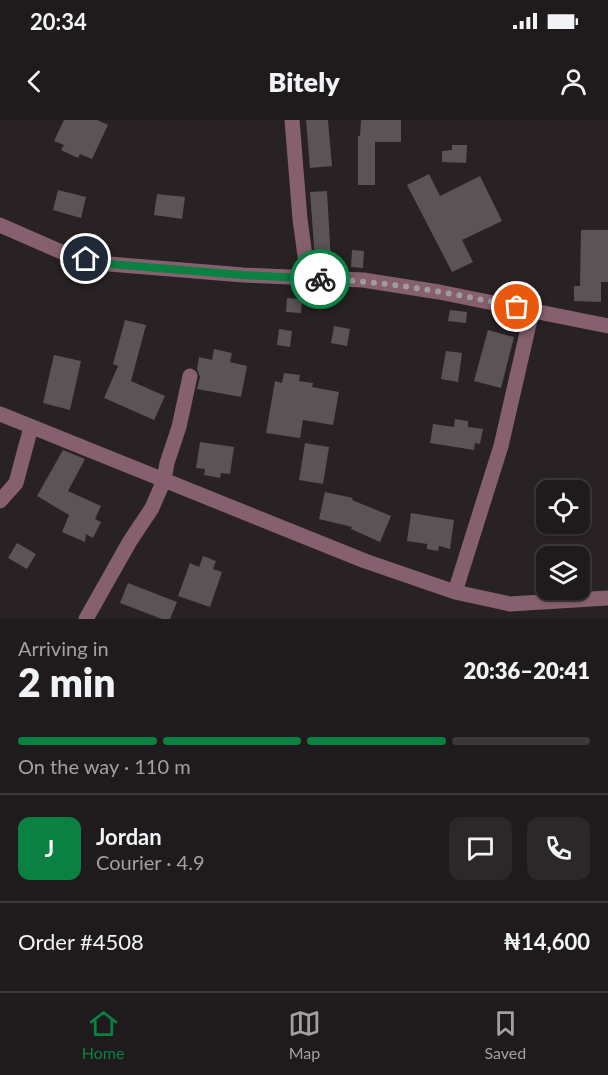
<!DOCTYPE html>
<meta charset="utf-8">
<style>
:root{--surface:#1f1a1b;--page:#2c2728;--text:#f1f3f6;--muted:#a1a1a3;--line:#3c383a;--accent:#0b8043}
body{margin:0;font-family:Lato,sans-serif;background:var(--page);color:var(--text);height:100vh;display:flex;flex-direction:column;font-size:22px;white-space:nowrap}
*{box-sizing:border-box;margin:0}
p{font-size:20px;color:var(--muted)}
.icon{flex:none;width:33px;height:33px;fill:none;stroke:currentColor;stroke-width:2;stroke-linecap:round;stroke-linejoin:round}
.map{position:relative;height:499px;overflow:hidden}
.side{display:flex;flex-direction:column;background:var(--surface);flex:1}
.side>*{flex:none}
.tools{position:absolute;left:536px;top:360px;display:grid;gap:12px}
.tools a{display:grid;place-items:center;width:54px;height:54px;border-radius:12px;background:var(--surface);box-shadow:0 2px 4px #0004,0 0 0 2px var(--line);font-size:30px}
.pin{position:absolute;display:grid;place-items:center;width:51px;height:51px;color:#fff;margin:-26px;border:3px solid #fff;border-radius:50%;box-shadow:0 2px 6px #0007}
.courier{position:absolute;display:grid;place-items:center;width:60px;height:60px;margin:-30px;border:4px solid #0b8043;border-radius:50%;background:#fff;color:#222;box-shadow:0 2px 8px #0007}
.summary em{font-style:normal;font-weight:800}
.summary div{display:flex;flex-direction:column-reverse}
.summary{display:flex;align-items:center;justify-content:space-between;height:102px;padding:0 18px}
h1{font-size:39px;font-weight:800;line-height:45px}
.bar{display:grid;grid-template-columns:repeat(4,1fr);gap:9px 6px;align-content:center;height:72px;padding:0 18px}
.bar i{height:8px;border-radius:4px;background:var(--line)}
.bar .selected{background:var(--accent)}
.bar p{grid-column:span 4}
.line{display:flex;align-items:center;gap:15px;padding:0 18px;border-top:2px solid var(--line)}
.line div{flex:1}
.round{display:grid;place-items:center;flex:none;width:63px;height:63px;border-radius:12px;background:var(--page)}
.status{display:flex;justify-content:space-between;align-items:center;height:42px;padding:0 30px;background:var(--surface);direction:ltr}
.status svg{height:16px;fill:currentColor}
header{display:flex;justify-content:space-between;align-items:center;height:78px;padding:0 18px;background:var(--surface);font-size:27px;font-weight:800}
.dock{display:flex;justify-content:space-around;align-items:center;height:84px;border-top:2px solid var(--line);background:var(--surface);font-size:16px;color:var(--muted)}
.dock a{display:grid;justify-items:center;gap:3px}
.dock .selected{color:var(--accent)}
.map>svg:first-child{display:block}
.building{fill:#5b5356}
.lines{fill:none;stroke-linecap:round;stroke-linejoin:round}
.minor{stroke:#86606e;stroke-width:15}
.done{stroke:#a19b9d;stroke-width:6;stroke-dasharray:0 10.8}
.route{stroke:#0b8043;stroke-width:8}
</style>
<div class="status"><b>20:34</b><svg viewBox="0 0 49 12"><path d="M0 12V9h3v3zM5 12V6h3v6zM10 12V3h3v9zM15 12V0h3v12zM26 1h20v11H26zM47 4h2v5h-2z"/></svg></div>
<header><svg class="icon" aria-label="back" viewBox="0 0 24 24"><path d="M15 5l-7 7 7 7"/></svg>Bitely<svg class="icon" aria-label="person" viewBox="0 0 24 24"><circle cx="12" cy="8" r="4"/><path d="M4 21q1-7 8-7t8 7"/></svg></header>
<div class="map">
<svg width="608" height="499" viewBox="0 0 608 499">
<rect width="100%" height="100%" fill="#292224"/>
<!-- building -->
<path class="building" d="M64 0H97L108 5 92 39 80 34 78 38 61 30 64 25 54 21Z
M306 0H328L332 46 310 48Z
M361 0H401V22H375V65H358V16H360Z
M452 25H467L466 43 442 42V31L452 30Z
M429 54 440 76 480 56 502 101 462 120 473 142 452 152 407 65Z
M58 70 86 77 81 98 53 90Z
M327 71 331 140H315L310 72Z
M157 74 185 77 182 99 154 95Z
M581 110H608V162H601V182L574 181V166H580Z
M352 130 364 131 363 148 351 147Z
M287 178 302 179 301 193 286 192Z
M450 190 467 192 466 203 448 201Z
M125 200 146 205 131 261 165 276 154 300 104 278 118 246 113 244Z
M334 206 350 209 347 226 331 223Z
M279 209 292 211 290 227 277 225Z
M488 210 514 217 501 268 474 261Z
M214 229 232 233 230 242 247 246 241 277 197 269 200 257 197 249 199 237 212 240Z
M446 231 462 233 458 262 441 259Z
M54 235 81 241 70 290 43 283Z
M284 253 300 255 299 261 313 263 312 267 339 272 333 305 303 300 300 318 266 313 275 261 282 263Z
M455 299 468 301V307L483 309 480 324 475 323 474 330 430 323 433 304 454 307Z
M200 322 234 327 230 354 221 353 220 358 204 355 205 349 196 348Z
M305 323 329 327 323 364 299 360Z
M63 330 85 339 68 371 101 386 95 399 101 402 93 418 86 414 85 422 62 412 69 395 37 376Z
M325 372 353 378 352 380 391 396 380 422 351 409 352 407 319 399Z
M411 393 454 400 450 429 439 426 438 431 427 429V424L407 421Z
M17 423 36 434 27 449 8 438Z
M203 436 216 441 213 449 222 452 210 487 178 476 190 443 199 447Z
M128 463 177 482 170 499H162L120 483Z"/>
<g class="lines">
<!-- minor -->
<path class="minor" d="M292 0 300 99 308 158
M0 105 64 133 109 144 243 155 363 160 439 172 608 206
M0 294 365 441 455 472 501 326 532 191
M0 381 16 363 31 307
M455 472 510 484 608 478
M86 499 130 421 152 388 164 360 167 343 179 307 190 256"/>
</g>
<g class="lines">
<!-- done -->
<path class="done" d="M320 159C386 161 452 173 517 187"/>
<!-- route -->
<path class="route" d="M86 139 109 144 243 155 320 159"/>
</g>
</svg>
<div class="tools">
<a><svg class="icon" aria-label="locate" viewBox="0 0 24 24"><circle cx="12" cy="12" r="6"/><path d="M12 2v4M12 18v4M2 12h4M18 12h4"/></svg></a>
<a><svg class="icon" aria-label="layers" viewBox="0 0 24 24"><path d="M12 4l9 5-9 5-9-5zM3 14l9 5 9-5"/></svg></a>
</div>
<div class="pin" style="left:517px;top:187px;background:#ea580c"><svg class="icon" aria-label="bag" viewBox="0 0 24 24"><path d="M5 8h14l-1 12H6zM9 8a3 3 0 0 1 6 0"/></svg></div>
<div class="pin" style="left:86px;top:139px;background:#1f2937"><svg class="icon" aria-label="home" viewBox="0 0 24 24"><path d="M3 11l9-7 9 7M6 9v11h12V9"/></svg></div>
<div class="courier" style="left:320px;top:159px"><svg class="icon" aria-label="bike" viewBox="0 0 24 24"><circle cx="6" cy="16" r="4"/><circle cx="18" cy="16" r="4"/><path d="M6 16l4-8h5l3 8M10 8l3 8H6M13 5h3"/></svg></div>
</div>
<section class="side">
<div class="summary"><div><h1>2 min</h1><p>Arriving in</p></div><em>20:36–20:41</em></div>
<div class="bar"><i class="selected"></i><i class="selected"></i><i class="selected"></i><i></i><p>On the way · 110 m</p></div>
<div class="line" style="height:108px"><b class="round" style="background:var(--accent);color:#fff">J</b><div><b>Jordan</b><p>Courier · 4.9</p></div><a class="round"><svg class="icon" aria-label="chat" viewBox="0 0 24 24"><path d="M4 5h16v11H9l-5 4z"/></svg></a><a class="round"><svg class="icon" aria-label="phone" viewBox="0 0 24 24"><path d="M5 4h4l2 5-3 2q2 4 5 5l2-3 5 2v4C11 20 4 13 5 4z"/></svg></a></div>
<div class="line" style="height:78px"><div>Order #4508</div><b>₦14,600</b></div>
</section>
<nav class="dock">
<a class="selected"><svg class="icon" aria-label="home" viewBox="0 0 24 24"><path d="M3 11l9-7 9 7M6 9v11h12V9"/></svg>Home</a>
<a><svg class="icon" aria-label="map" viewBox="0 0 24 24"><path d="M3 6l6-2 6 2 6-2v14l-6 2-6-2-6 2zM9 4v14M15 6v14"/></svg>Map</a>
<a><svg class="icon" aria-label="saved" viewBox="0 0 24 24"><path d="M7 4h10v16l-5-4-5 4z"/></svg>Saved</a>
</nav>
